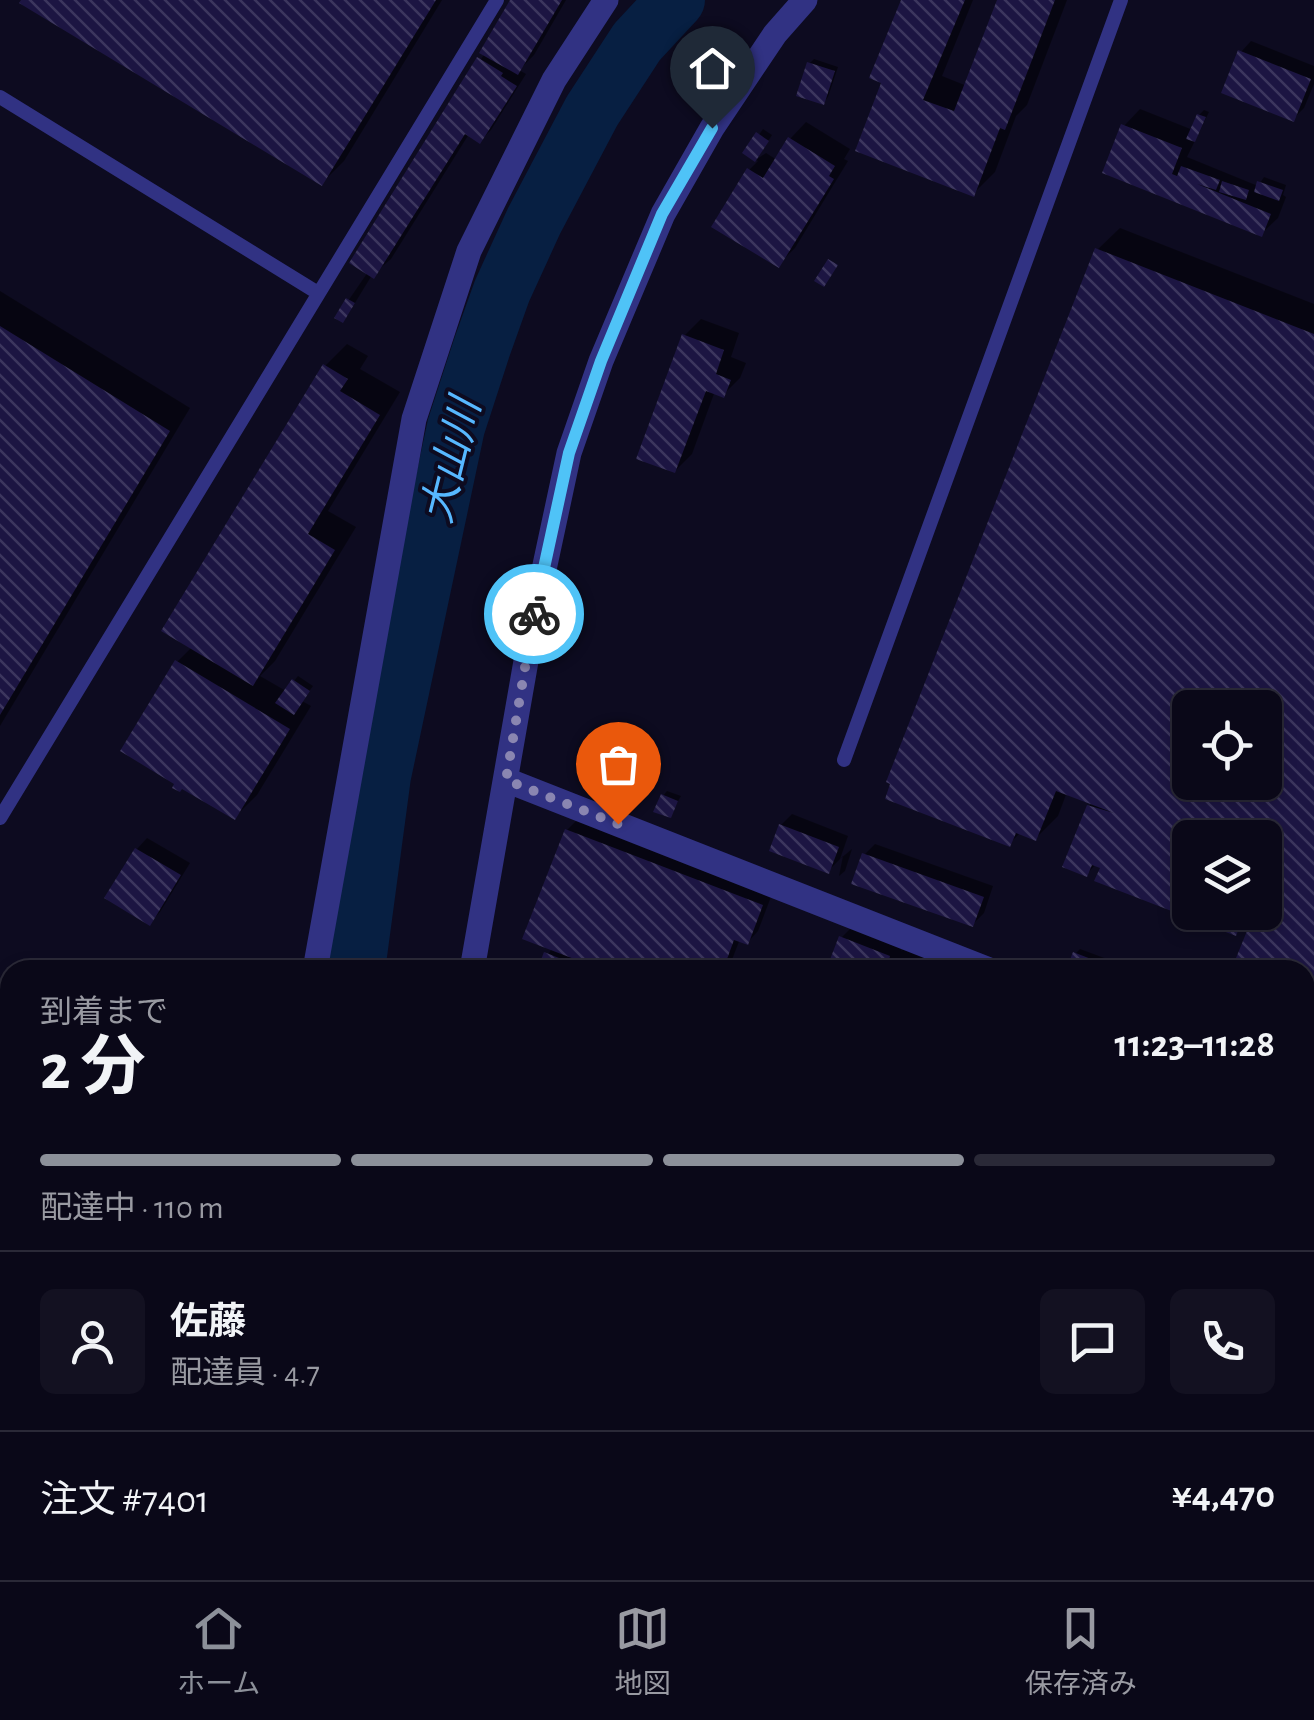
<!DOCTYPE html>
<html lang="ja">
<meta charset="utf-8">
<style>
:root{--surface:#0a0818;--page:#131121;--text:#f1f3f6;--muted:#999aa2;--line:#2a2937;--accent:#8c9099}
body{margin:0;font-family:"Alegreya Sans","Noto Sans JP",sans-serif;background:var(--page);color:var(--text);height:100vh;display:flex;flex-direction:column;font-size:38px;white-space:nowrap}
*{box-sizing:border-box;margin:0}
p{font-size:32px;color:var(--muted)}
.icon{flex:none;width:55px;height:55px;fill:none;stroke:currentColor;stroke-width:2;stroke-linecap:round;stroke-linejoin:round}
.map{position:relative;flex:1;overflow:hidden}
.panel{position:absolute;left:0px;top:960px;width:1315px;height:620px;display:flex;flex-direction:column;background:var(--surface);border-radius:30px 30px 0 0;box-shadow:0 5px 15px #0003,0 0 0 2px var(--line)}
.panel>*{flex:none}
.controls{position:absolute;left:1172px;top:690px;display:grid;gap:20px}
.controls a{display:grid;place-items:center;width:110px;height:110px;border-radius:15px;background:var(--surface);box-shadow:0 5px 15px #0003,0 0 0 2px var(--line);font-size:50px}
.pin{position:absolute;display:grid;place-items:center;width:85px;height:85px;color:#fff;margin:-102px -42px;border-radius:50% 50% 50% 0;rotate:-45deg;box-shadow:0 0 10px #0007}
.pin .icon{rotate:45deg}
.courier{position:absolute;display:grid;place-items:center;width:100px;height:100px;margin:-50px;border:8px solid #4fc3f7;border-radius:50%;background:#fff;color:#222;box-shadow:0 2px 12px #0007}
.overview em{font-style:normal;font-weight:700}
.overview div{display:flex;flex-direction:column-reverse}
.overview{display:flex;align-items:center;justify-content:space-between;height:170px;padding:0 40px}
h1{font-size:65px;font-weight:700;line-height:75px}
.bar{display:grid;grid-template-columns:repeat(4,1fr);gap:15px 10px;align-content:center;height:120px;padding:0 40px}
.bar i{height:12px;border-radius:8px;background:var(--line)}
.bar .on{background:var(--accent)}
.bar p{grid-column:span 4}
.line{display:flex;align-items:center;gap:25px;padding:0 40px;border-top:2px solid var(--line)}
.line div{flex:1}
.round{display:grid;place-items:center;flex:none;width:105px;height:105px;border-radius:15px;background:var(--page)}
.menu{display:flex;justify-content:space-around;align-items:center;height:140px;border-top:2px solid var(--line);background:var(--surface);font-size:28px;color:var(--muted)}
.menu a{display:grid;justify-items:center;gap:5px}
.menu .on{color:var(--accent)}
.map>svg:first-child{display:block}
.shadow{fill:#0007;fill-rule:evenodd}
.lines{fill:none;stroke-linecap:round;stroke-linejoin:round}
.river{stroke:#071f42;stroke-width:58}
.building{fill:url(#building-back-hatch);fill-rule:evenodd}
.service{stroke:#313283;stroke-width:14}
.minor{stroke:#313283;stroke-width:25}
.done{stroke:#8a86b1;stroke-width:10;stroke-dasharray:0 18}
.route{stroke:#4fc3f7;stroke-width:12}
.labels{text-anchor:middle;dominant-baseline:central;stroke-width:8;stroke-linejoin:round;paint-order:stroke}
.water-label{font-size:42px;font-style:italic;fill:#57b8ff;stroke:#0d0b20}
</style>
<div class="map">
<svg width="1314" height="1580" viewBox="0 0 1314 1580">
<defs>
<pattern id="building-back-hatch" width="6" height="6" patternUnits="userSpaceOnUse" patternTransform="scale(2.5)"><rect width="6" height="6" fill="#1c1542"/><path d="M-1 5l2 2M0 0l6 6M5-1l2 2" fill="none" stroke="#3c365e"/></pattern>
</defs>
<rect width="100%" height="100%" fill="#0d0b20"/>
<!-- shadow -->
<path class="shadow" d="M24 0H442L344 161 322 183Z
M513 0H566L534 55 519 70 526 74 491 130 480 141 469 134 391 259 372 275 347 316 337 317 368 272 352 262 485 53Z
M904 0H973L942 76 967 86 999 0H1067L1027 105 1016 116 995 172 973 194 884 81Z
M1251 41 1314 66V84L1304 108 1293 119 1241 52Z
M814 59 838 67 828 97 824 102 810 63Z
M1140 109 1193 130 1199 115 1204 110 1209 112 1187 157 1258 186 1264 177 1286 185 1283 195 1286 197 1278 218 1261 234 1105 172 1124 126Z
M806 122 850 149 844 159 848 161 795 248 778 265 749 170 758 161 746 153 763 129 772 135 757 159 766 153 777 160 790 139Z
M1120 228 1314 304V991L1305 988V970H1260L1252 925 1246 923 1236 933 1098 880 1103 867 1096 864 1087 874 1089 806 1093 802 1067 792 1058 816 1036 838 1021 832 1009 844 1097 250ZM1190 708H1265V782H1190ZM1190 838H1265V912H1190Z
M0 291 190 408 0 726Z
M701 319 739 333 731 357 746 363 740 378 723 395 715 391 692 454 675 471 684 336Z
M347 344 368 356 360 369 400 392 328 511 356 527 275 661 260 676 286 691 298 676 313 686 302 701 311 706 257 795 235 817 177 662 192 647 325 366Z
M667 791 681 796 670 815 663 796Z
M589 808 772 894 758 931 748 942 740 939 728 970H540L552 948 567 830Z
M792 814 848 836 840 859 852 849 845 871 839 876 843 856 828 871 781 825Z
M147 838 190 863 160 912 150 923 137 849Z
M875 844 993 886 984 913 973 924 864 855Z
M858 921 905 939 901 951 913 939 994 970H829L841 938Z
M1080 949 1107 959 1103 970H1072L1075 954Z
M5 1107 10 1110 8 1417 0 1413V1112Z
M1305 1179 1314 1182V1566L1305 1563Z
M368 1570H912L908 1580H364Z"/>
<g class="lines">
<!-- river -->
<path class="river" d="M356 970 382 776 456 427 482 347 502 291 534 221 592 111 637 42 676 0
M163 1580 168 1570"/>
</g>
<!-- building -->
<path class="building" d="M21 0H436L322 186 19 3Z
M510 0H562L518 75 479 53Z
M901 0H965L923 100 954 111 997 0H1055L1005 130 1000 128 974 197 855 151 881 83 869 78Z
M1238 50 1311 79 1294 122 1221 93Z
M477 57 503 73 501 76 517 86 480 144 465 134 374 279 349 263Z
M807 62 835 71 824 105 796 96Z
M1197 114 1206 117 1195 142 1186 139Z
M1121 124 1182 148 1172 174 1177 176 1181 166 1220 180 1216 190 1197 184 1271 214 1262 237 1102 173Z
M756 132 769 141 755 162 742 153Z
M788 137 835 166 829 176 834 179 779 268 711 227 747 168 763 178Z
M1222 181 1249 190 1246 200 1219 192Z
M1257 181 1283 190 1279 201 1254 192Z
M1095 248 1314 334V994L1305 990V970H1253L1234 963 1249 926 1241 923 1236 936 1094 881 1100 868 1092 865 1087 877 1062 867 1087 805 1114 813 1056 791 1036 841 1016 833 1010 847 885 799 890 784 886 782ZM1190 708H1265V782H1190ZM1190 838H1265V912H1190Z
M828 259 838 265 824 287 814 281Z
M346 298 355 303 343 323 334 318Z
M0 326 170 431 0 715Z
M682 334 724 350 716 374 731 380 724 398 706 391 675 473 636 459Z
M323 364 348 379 340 391 380 415 308 534 335 550 253 686 161 631Z
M175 660 290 729 235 820 182 789 180 792 172 788 174 784 120 751Z
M292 679 310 691 294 715 275 703Z
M661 794 678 801 671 818 653 812Z
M779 824 839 847 829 874 769 851Z
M565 829 763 905 748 945 734 940 723 970H603L522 939Z
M135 848 181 875 150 926 104 898Z
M862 853 984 897 973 927 851 884Z
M839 936 890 956 889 960 914 970H826Z
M544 952 589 970H537Z
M1073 952 1104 964 1101 970H1066Z
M0 1139 10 1145 8 1420 0 1416Z
M1305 1201 1314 1205V1254L1305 1277Z
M1314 1277V1384L1305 1381V1299Z
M1305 1392 1314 1395V1569L1305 1565Z
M365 1570H701L697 1580H362Z
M715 1570H796L811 1576 813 1570H900L896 1580H711Z"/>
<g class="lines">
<!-- service -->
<path class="service" d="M0 97 318 293
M844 760 1121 0
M0 818 497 0"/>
<!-- minor -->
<path class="minor" d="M506 780 989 970
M315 970 414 419 469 251 554 80 606 0
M472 970 533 621 569 453 601 361 663 214 712 128 775 34 805 0
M1305 1094 1314 1098
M1021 1570 1047 1580
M86 1580 93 1570
M287 1580 293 1570"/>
</g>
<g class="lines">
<!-- done -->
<path class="done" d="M534 614 506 780 618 824"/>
<!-- route -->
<path class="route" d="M534 614 569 453 601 361 662 214 712 128"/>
</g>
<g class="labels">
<!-- water labels -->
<g class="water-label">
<text transform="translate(452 461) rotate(-76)">大山川</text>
</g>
</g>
</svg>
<div class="controls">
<a><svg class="icon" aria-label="locate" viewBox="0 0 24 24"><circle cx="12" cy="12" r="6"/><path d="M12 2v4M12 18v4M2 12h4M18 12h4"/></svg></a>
<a><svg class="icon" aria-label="layers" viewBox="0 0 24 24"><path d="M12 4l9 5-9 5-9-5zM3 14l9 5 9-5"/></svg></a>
</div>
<div class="pin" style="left:618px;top:824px;background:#ea580c"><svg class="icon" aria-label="bag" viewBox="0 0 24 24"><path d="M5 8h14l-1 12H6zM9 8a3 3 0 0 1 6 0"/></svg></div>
<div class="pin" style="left:712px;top:128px;background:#1f2937"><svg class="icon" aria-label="home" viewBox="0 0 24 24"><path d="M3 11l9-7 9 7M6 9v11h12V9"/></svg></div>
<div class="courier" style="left:534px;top:614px"><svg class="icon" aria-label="bike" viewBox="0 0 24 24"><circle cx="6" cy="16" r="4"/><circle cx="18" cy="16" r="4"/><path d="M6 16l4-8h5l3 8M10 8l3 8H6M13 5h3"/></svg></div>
<section class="panel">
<div class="overview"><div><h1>2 分</h1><p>到着まで</p></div><em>11:23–11:28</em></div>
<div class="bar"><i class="on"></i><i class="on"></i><i class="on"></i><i></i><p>配達中 · 110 m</p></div>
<div class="line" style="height:180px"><a class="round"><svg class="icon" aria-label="person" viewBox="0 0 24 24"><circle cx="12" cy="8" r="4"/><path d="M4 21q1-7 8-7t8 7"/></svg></a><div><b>佐藤</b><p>配達員 · 4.7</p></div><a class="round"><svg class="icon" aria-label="chat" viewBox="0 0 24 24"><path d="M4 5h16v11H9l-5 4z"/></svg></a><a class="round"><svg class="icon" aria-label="phone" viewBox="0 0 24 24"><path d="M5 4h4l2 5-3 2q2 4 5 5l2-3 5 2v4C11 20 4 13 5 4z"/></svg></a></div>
<div class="line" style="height:130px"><div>注文 #7401</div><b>¥4,470</b></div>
</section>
</div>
<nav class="menu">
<a class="on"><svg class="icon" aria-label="home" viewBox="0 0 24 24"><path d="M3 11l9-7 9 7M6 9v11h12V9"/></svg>ホーム</a>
<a><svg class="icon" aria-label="map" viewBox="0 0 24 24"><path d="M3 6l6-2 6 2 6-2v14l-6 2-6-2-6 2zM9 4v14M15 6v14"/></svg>地図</a>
<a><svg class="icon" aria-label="saved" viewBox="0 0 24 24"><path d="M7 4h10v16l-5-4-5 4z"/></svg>保存済み</a>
</nav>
